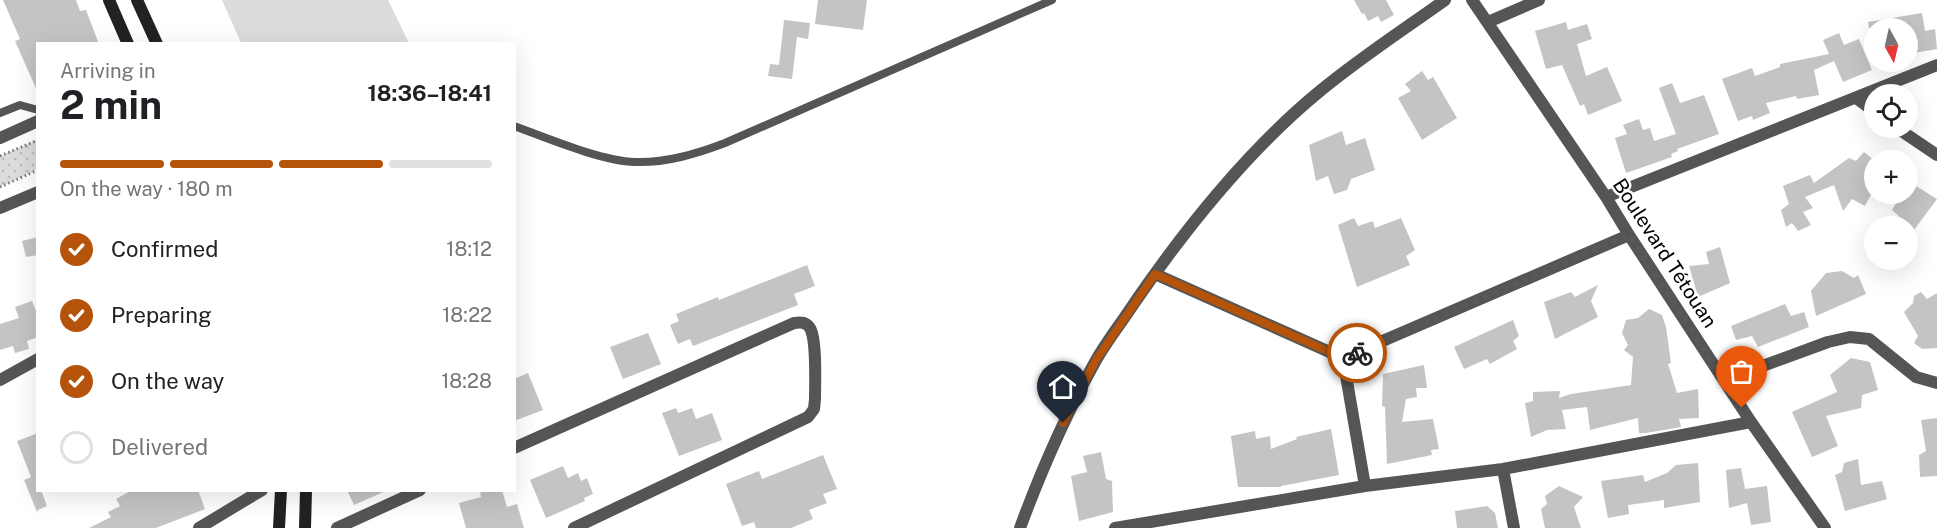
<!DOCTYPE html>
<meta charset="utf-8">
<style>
:root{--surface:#fff;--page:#f2f2f2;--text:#202124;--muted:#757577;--line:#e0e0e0;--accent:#b45309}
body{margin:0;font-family:"Public Sans",sans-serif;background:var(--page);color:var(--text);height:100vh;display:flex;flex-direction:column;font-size:22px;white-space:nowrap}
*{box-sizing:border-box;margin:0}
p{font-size:20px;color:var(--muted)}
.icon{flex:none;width:33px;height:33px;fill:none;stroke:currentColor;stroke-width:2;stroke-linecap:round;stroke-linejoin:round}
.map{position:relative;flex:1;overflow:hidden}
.sheet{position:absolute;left:36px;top:42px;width:480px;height:450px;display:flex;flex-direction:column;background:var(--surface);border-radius:0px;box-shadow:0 6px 24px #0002}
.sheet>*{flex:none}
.needle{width:39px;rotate:172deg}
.controls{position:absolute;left:1864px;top:18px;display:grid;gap:12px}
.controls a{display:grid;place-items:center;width:54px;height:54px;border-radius:50%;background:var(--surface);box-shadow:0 6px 24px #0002;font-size:30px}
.pin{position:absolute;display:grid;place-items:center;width:51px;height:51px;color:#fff;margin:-62px -26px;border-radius:50% 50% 50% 0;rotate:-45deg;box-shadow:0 0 6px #0007}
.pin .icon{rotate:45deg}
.courier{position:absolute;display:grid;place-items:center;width:60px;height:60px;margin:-30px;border:4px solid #b45309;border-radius:50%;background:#fff;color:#222;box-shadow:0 2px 8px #0007}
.headline em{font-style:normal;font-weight:700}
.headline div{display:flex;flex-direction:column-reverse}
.headline{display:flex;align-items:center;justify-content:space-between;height:102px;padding:0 24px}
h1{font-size:39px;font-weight:700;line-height:45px}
.bar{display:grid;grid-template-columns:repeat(4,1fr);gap:9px 6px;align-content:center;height:72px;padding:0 24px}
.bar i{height:8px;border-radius:4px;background:var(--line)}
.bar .on{background:var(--accent)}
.bar p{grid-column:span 4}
ol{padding:0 24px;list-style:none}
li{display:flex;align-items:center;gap:18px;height:66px}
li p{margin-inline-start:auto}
li .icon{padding:6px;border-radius:50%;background:var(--accent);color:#fff;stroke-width:4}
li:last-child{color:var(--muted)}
li i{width:33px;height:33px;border:3px solid var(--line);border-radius:50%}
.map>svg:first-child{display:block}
.green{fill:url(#green-dots)}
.pitch{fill:#dcdcdc}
.building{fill:#c4c4c4}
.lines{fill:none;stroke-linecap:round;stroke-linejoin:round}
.path{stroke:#777;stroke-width:3;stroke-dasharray:1.5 3;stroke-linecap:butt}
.lane{stroke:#555;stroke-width:8}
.street{stroke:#555;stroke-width:12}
.secondary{stroke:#222;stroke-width:12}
.done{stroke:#595959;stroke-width:6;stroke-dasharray:0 10.8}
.route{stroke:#b45309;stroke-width:8}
.labels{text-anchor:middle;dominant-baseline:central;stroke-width:5;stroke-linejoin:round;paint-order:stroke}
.street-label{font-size:20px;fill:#000;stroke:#fff}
</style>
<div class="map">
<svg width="1937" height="528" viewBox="0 0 1937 528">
<defs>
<pattern id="green-dots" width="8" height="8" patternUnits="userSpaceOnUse" patternTransform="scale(1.5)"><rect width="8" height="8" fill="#dcdcdc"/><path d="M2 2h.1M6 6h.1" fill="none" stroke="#bbb" stroke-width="1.8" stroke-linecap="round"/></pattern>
</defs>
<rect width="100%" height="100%" fill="#fff"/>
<!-- green -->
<path class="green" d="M37 140V170L0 187V156Z"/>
<!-- pitch -->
<path class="pitch" d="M222 0H388L409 43H241Z"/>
<!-- building -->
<path class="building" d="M3 0H76L80 11 86 10 99 44H38V93L15 41 20 39Z
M818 0H867L863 30 815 24Z
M1354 0H1386L1394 15 1381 22 1378 16 1368 21 1364 13 1362 14Z
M1922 13 1925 31 1935 29 1937 49 1908 54V28H1869L1868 22Z
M784 20 810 23 808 39 797 37 792 79 768 76 770 64 779 65Z
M1566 22 1568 30 1587 24 1592 39 1577 44 1586 76 1607 67 1622 101 1588 115 1584 104 1580 106 1562 65 1546 69 1535 31Z
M1839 33 1844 45 1859 39 1872 70 1843 82 1834 61 1814 70 1819 95 1797 99 1796 96 1766 103 1770 113 1753 120 1752 116 1738 121 1722 79 1752 68 1755 76 1780 67V64L1829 54 1823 40Z
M1422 71 1428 80 1433 77 1457 118 1422 140 1398 98 1411 91 1405 84Z
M1672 83 1680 103 1704 95 1719 134 1677 149 1678 151 1671 154 1672 157 1626 173 1615 138 1627 134 1623 125 1639 119 1643 130 1650 128 1654 141 1676 134 1659 88Z
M1342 131 1346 145 1365 138 1375 170 1351 179 1347 190 1334 194 1328 176 1316 181 1309 145Z
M1864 152 1875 161V187L1865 206 1852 199 1843 211 1834 185 1805 197 1813 208 1803 212 1811 225 1798 231 1792 223 1786 227 1781 210 1789 204 1783 186 1810 175 1814 183 1849 158 1856 161Z
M1908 181 1937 199 1914 230 1892 210 1901 194H1908Z
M1354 218 1358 226 1373 221 1375 228 1401 218 1415 250 1406 256 1410 265 1357 287 1338 225Z
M38 237V255L26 257 22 241Z
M1720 247 1730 283 1698 297 1689 266 1709 264 1706 252Z
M807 265 815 286 794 294 798 305 693 346 690 339 678 344 670 325 679 321 676 314 718 297 719 300Z
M1842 271 1854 278 1858 275 1866 294 1816 316 1811 291 1826 273Z
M1598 285 1591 301 1598 317 1555 339 1544 302 1571 292 1575 297Z
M1921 292 1927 299 1937 293V348L1922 349 1914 343 1918 336 1904 312 1913 303 1914 296Z
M32 301 38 316V337L27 341 29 349 15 353 13 346 0 350V324L19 318 15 307Z
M1785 304 1791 316 1804 312 1809 327 1758 347 1752 336 1736 340 1731 326Z
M1649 309 1662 315 1666 327 1671 363 1668 364 1677 393 1698 389 1699 418 1679 419 1681 427 1646 433H1639L1638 418 1590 430 1587 407 1562 410 1566 429 1547 430 1531 437 1525 403 1533 401V392L1560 391 1559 398 1571 394 1631 385 1633 357 1624 350 1628 345 1622 333 1626 320 1638 318Z
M1513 320 1519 336 1513 341 1517 349 1490 364 1487 359 1464 369 1454 347Z
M648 333 661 364 623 379 610 347Z
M1851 358 1870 362 1878 390 1862 395 1861 408 1826 416 1838 446 1812 457 1792 412 1837 392 1830 375Z
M1424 365 1427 388H1416L1417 397 1406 399 1402 422 1433 419 1439 449 1431 450 1432 455 1387 464 1385 407 1382 406 1383 374Z
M528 373 543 410 514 421V379Z
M676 408 678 413 692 408 696 419 712 413 722 440 679 456 662 413Z
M1937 418V476L1920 477 1919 455 1926 451 1921 420Z
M1331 429 1339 475 1281 486V487H1238L1231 436 1255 431 1256 439 1270 436 1271 449 1297 439 1296 437Z
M38 433V490H41L47 506 38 510 37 512 24 480 31 477 17 441Z
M1101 452 1106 479 1112 481 1113 512 1079 521 1071 476 1087 472 1083 456Z
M823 455 837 489 823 494 827 503 809 510 813 519 791 528H756L754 522 742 526 726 484 759 471 762 479Z
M1858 459 1861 485 1882 481 1887 499 1845 511 1835 475 1842 472 1844 463Z
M1698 463 1700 502 1664 508V500L1628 505 1629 514 1608 518 1601 481 1643 475 1645 482 1667 473 1676 465Z
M563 466 568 478 578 473 581 481 587 478 593 494 584 498 585 501 546 518 530 480Z
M1741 468 1745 489 1767 486 1771 522 1751 525 1747 503 1729 508 1726 470Z
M1559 486 1583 497 1574 507 1581 528H1545L1541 509 1547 504 1545 496Z
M132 490H198L205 509 156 528H89L111 517 108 512 120 506 116 499Z
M347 490H388L354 505Z
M486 490H502L507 507 517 504 524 528H466L459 503 481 497 480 493Z
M1487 506 1495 513 1498 528H1457L1455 511Z"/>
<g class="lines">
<!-- path -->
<path class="path" d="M0 156 38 140
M0 187 38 170"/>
<!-- lane -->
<path class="lane" d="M0 113 20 105 38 110
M514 126C547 138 601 161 635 162 666 163 696 154 725 143L1052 0"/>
<!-- street -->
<path class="street" d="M1472 0 1606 197 1629 235 1751 422 1825 528
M1488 22 1539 0
M1856 98 1875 112
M1897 128 1937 155
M0 138 38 121
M1606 197 1937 65
M0 208 38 192
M1155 274 1343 358 1629 235
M1343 358 1365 486
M0 380 38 359
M1724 380 1828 342 1850 337 1869 339 1916 377 1937 383
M514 448 794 323C801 322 806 322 810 328 817 340 815 384 815 399L814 409 808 417 574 528
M1503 469 1514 528
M199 528 262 490
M337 528 420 490
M1020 528C1041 471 1065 416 1095 362 1106 342 1122 322 1135 302 1188 225 1248 150 1320 91 1360 58 1403 30 1445 0
M1115 528 1365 486 1503 469 1751 422"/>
<!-- secondary -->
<path class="secondary" d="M109 0 128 44
M137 0 157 44
M279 528 281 490
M305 528 306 490"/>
</g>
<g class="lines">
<!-- done -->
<path class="done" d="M1357 353 1629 235 1742 408"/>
<!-- route -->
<path class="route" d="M1063 423 1096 360 1155 274 1343 358 1357 353"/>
</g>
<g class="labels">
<!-- street labels -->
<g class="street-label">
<text transform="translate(1665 253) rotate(57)">Boulevard Tétouan</text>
</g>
</g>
</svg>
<div class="controls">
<a><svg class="needle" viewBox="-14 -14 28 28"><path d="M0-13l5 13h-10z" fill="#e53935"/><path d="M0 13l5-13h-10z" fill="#757577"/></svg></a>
<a><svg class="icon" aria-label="locate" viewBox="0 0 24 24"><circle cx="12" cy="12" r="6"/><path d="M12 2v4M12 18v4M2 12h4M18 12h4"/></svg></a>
<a>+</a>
<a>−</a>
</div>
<div class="pin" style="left:1742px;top:408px;background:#ea580c"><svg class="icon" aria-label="bag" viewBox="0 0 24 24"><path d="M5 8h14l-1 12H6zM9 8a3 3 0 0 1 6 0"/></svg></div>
<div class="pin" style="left:1063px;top:423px;background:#1f2937"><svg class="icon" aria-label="home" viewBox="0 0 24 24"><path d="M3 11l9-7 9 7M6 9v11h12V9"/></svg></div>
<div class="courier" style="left:1357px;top:353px"><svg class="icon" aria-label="bike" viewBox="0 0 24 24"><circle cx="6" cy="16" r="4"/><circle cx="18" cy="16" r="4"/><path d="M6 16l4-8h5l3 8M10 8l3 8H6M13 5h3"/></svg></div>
<section class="sheet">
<div class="headline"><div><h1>2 min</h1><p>Arriving in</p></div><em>18:36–18:41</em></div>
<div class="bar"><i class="on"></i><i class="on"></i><i class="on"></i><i></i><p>On the way · 180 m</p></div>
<ol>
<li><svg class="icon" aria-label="check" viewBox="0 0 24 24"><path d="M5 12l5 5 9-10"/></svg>Confirmed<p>18:12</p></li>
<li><svg class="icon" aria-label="check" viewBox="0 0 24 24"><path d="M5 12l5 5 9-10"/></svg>Preparing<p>18:22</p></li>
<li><svg class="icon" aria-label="check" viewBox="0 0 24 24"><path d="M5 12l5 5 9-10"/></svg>On the way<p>18:28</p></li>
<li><i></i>Delivered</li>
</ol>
</section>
</div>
